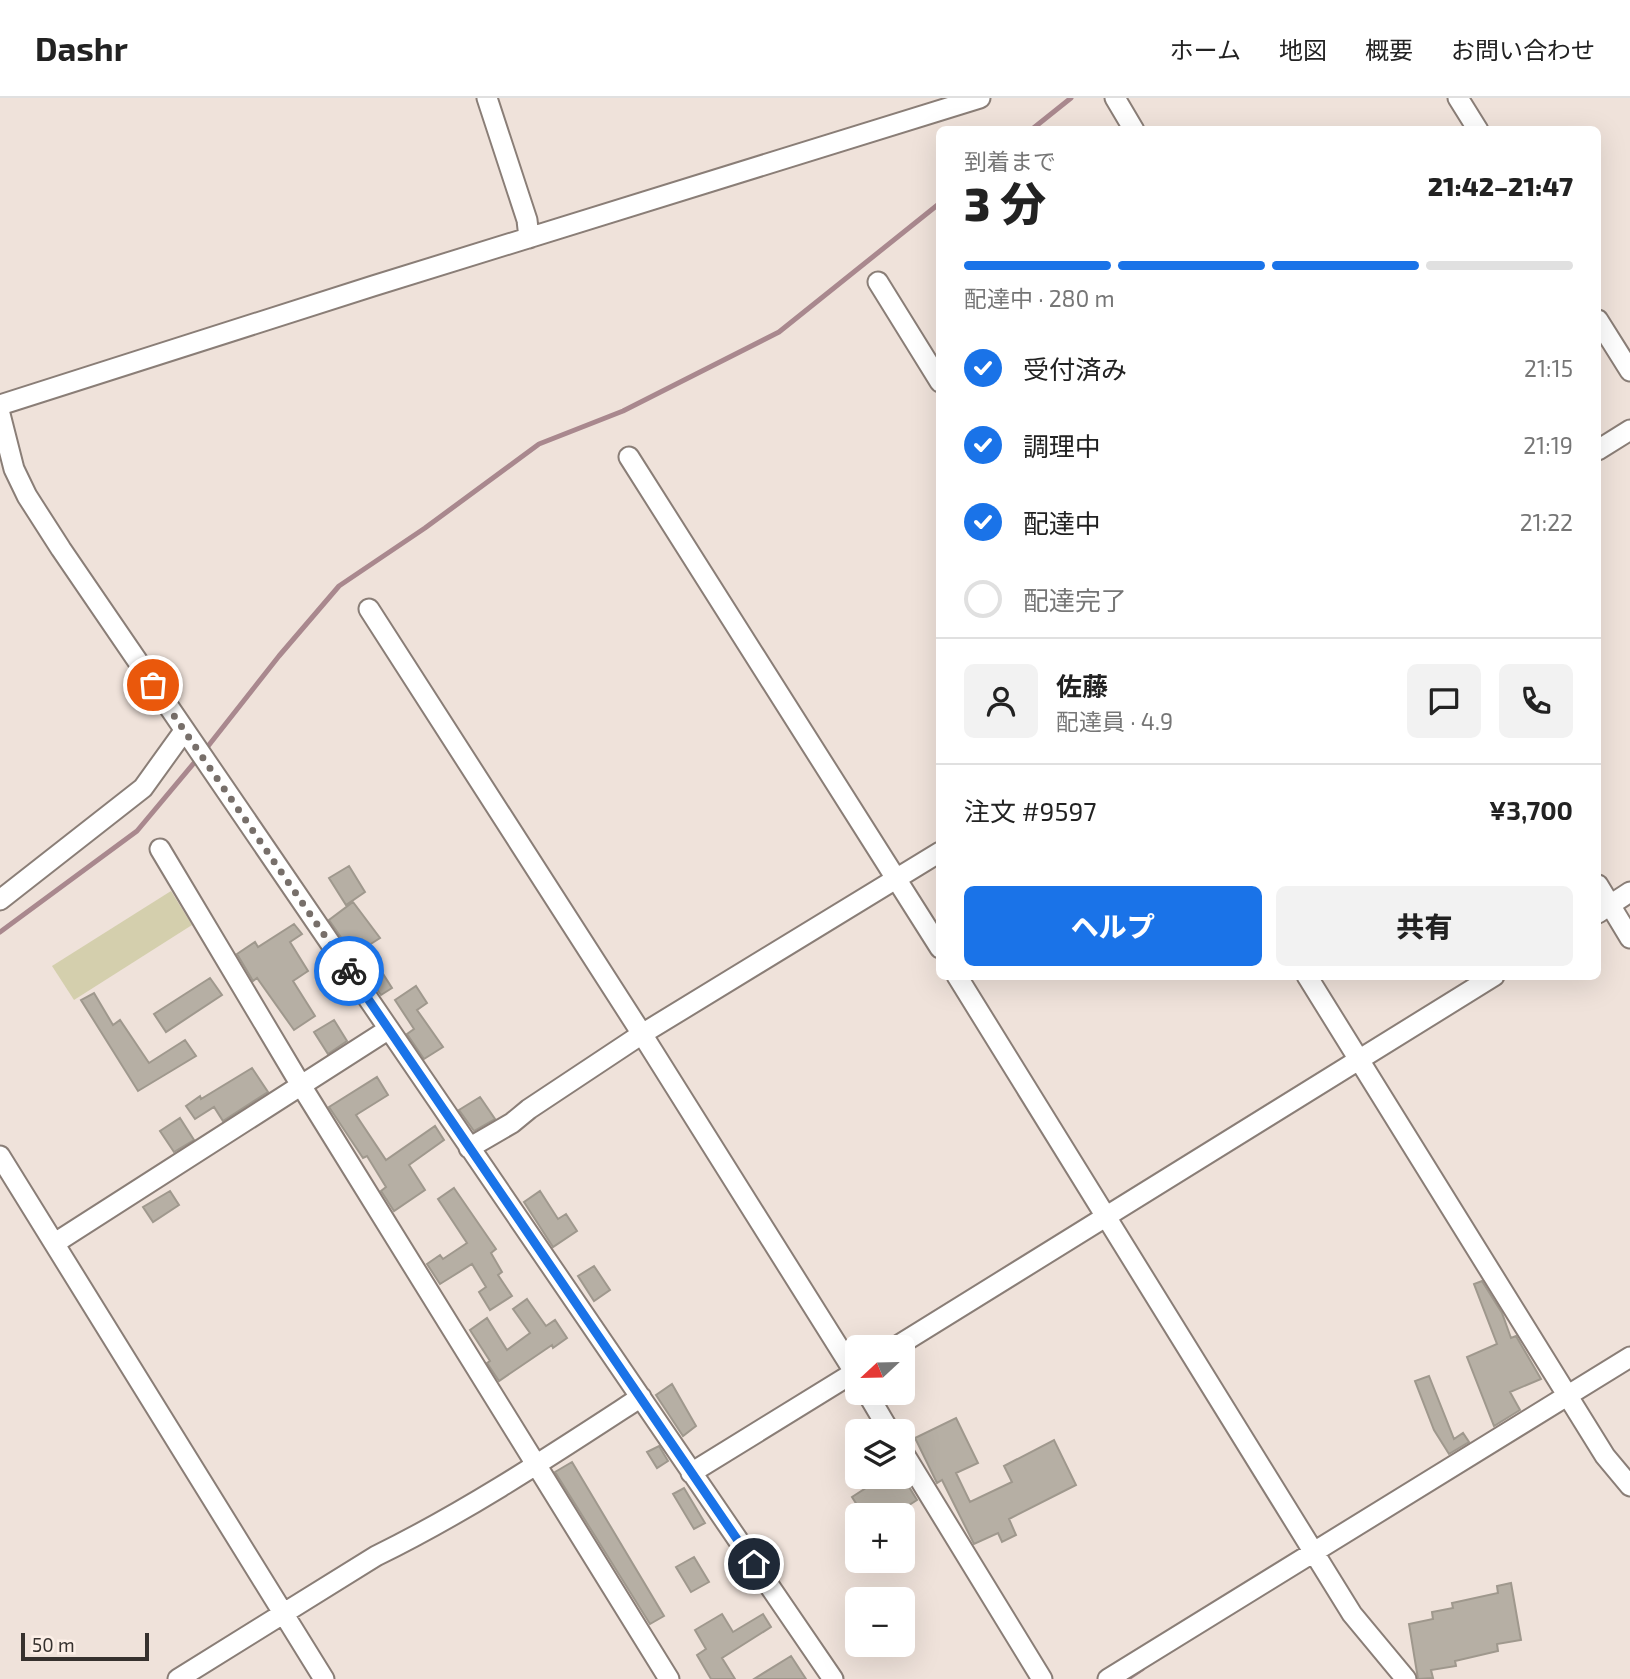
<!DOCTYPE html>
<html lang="ja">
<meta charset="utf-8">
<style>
:root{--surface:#fff;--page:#f2f2f2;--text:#222;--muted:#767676;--line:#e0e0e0;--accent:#1a73e8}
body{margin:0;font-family:"Exo 2","Noto Sans JP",sans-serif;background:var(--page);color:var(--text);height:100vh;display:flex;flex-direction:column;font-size:26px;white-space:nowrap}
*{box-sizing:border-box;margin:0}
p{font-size:23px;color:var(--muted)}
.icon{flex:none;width:38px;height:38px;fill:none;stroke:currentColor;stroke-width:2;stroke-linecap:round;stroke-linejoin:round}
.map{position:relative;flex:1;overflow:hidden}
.details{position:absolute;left:936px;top:28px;width:665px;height:854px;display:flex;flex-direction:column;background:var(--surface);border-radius:10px;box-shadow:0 7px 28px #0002}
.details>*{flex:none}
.needle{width:46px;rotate:248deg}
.tools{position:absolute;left:845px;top:1237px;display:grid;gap:14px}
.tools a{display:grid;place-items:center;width:70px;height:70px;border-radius:10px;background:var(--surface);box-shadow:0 7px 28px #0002;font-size:35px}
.scale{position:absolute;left:21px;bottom:18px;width:128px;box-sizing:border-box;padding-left:7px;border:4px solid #36312e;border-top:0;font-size:19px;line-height:24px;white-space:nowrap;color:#36312e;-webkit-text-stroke:5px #fcefe7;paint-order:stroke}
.pin{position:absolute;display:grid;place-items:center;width:60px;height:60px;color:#fff;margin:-30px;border:4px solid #fff;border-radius:50%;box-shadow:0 2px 7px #0007}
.courier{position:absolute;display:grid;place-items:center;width:70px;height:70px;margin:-35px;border:5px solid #1a73e8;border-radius:50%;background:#fff;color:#222;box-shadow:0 2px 9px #0007}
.head em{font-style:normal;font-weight:800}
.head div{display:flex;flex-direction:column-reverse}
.head{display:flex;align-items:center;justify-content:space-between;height:119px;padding:0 28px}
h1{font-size:46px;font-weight:800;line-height:52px}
.bar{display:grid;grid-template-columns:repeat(4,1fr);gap:10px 7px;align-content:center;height:84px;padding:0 28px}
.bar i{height:9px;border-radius:5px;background:var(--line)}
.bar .active{background:var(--accent)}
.bar p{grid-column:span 4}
.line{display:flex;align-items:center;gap:18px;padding:0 28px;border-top:2px solid var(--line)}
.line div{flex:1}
.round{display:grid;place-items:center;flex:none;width:74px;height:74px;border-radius:10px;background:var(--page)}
ol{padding:0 28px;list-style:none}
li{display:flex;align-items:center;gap:21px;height:77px}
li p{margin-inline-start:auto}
li .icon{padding:7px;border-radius:50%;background:var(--accent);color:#fff;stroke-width:4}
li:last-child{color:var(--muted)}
li i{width:38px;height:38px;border:4px solid var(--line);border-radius:50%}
.cta{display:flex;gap:14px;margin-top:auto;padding:14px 28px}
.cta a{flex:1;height:80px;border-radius:10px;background:var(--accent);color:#fff;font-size:28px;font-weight:800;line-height:80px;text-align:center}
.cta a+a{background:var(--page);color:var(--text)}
header{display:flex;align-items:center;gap:42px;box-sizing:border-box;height:98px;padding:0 35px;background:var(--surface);border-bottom:2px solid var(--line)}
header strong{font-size:33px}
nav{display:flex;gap:38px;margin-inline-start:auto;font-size:24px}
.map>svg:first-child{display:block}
.green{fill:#d4cfad}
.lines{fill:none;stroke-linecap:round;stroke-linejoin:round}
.stream{stroke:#a9888e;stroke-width:5}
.building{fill:#b6afa4;stroke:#9f988d;stroke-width:2}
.minor-casing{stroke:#8a7e77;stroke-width:23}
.minor{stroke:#fff;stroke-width:19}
.done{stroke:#776f6a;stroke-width:7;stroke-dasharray:0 12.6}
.route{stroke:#1a73e8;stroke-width:9}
</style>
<header>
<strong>Dashr</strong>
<nav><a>ホーム</a><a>地図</a><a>概要</a><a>お問い合わせ</a></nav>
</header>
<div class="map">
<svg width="1630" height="1581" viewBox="0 0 1630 1581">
<rect width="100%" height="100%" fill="#efe2da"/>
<!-- green -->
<path class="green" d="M171 793 192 827 74 902 52 868Z"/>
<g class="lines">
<!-- stream -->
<path class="stream" d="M1031 32 1071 0
M205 652 279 558 339 488 425 430 539 346 623 313 779 234 940 105
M0 834 137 733 199 659
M1127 1581 1142 1571"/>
</g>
<!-- building -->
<path class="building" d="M349 768 365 794 346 807 329 780Z
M353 804 380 840 366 849 392 890 381 897 329 822Z
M294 826 302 836 290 844 308 873 293 883 315 918 294 932 257 880 253 883 237 856 255 844 258 849Z
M210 880 222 897 166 934 154 916Z
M416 888 427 905 417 912 443 949 424 961 407 936 414 931 395 902Z
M94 895 113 927 120 922 149 965 185 942 196 958 138 993 81 902Z
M334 922 347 943 328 956 314 934Z
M252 970 268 994 223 1023 214 1009 195 1021 186 1008 200 998 201 1001Z
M377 979 388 997 356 1017 386 1062 435 1028 444 1042 409 1067 425 1092 394 1113 381 1093 386 1089 367 1058 363 1060 329 1009Z
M480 999 495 1021 474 1033 459 1012Z
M180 1020 194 1042 174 1054 160 1033Z
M454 1090 496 1151 491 1155 502 1174 498 1177 512 1198 490 1212 479 1194 486 1189 472 1166 440 1186 427 1166 440 1157 443 1161 467 1145 438 1101Z
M170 1093 179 1107 153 1124 143 1109Z
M540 1093 558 1121 566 1116 577 1133 553 1149 524 1104Z
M594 1168 610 1192 594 1203 578 1178Z
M1482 1183 1502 1215 1511 1240 1516 1238 1541 1281 1510 1294 1520 1312 1494 1328 1467 1259 1497 1246 1474 1186Z
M527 1201 546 1228 555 1222 567 1240 553 1250 552 1247 499 1283 487 1265 490 1263 470 1232 487 1220 507 1252 530 1235 513 1211Z
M1429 1278 1454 1341 1463 1335 1469 1344 1449 1356 1434 1332 1415 1283Z
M672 1286 696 1328 683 1338 656 1297Z
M956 1320 978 1365 956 1375 970 1404 1012 1384 1004 1368 1054 1342 1076 1387 1009 1421 1016 1437 1002 1444 998 1435 974 1446 942 1382 937 1385 915 1340Z
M659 1348 668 1363 657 1370 647 1354Z
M572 1364 664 1518 650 1526 555 1374Z
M883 1379H903L917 1402 892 1418H864L852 1399Z
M684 1390 705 1425 694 1431 673 1396Z
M694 1459 709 1484 691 1494 676 1469Z
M1511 1485 1521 1542 1497 1546 1498 1553 1455 1563 1456 1568 1431 1572 1433 1580 1418 1581 1409 1526 1433 1521 1432 1514 1453 1510 1452 1505 1498 1495 1497 1488Z
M722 1516 733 1534 763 1516 771 1529 722 1560 735 1581H711L697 1557 706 1551 695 1532Z
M791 1558 806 1581H754Z"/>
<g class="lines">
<!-- minor casing -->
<g class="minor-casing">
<path id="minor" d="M487 0 527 122 529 140
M1115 0 1134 32
M1458 0 1478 32
M878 184 940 284
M1598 222 1630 273
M0 307 373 188 980 0
M0 316 14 371 27 398 61 451 833 1581
M1598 352 1630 332
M629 359 940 850
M369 511 642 936 858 1280
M160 751 302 989 669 1581
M1598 787 1630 840
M0 802 143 690 184 633
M1598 815 1630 794
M957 878 1352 1516 1406 1581
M1307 878 1605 1358 1630 1388
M469 1050 512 1025 529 1011 642 936 940 754
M0 1058 324 1581
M55 1145 389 931
M894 1250 1494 878
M867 1295 890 1334
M903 1354 1042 1581
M691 1375 858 1272
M178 1581 376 1458C468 1413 555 1355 641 1299
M1108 1581 1630 1259"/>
</g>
<!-- minor -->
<use href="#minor" class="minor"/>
</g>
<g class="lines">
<!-- done -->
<path class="done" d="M153 587 349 873"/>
<!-- route -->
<path class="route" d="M349 873 754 1466"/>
</g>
</svg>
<div class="tools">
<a><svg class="needle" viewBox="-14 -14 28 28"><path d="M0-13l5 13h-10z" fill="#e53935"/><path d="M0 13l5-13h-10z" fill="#767676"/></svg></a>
<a><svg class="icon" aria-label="layers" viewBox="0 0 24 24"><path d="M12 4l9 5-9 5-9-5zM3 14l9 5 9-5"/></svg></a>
<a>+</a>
<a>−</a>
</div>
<div class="scale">50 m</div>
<div class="pin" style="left:153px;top:587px;background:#ea580c"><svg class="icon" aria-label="bag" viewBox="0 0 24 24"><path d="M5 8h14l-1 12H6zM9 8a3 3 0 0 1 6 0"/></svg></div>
<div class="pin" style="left:754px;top:1466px;background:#1f2937"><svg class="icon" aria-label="home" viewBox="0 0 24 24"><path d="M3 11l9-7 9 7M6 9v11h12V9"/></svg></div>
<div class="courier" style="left:349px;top:873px"><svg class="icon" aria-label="bike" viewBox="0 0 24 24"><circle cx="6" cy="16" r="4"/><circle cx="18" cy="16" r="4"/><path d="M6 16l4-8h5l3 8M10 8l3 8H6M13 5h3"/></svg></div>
<section class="details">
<div class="head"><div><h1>3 分</h1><p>到着まで</p></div><em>21:42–21:47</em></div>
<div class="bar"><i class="active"></i><i class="active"></i><i class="active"></i><i></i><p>配達中 · 280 m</p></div>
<ol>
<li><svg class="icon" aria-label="check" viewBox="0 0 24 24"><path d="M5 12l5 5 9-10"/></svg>受付済み<p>21:15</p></li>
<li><svg class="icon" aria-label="check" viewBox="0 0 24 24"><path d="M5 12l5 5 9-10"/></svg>調理中<p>21:19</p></li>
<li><svg class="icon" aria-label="check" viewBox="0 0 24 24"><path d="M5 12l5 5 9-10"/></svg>配達中<p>21:22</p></li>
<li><i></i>配達完了</li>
</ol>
<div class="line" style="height:126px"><a class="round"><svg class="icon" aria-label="person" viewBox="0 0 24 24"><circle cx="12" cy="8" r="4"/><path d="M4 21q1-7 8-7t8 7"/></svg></a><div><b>佐藤</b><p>配達員 · 4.9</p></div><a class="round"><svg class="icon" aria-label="chat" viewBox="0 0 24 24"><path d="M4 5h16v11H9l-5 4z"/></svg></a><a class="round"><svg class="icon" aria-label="phone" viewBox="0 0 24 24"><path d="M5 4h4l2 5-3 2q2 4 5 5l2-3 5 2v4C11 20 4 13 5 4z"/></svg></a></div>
<div class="line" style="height:91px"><div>注文 #9597</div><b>¥3,700</b></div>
<div class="cta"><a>ヘルプ</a><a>共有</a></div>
</section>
</div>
